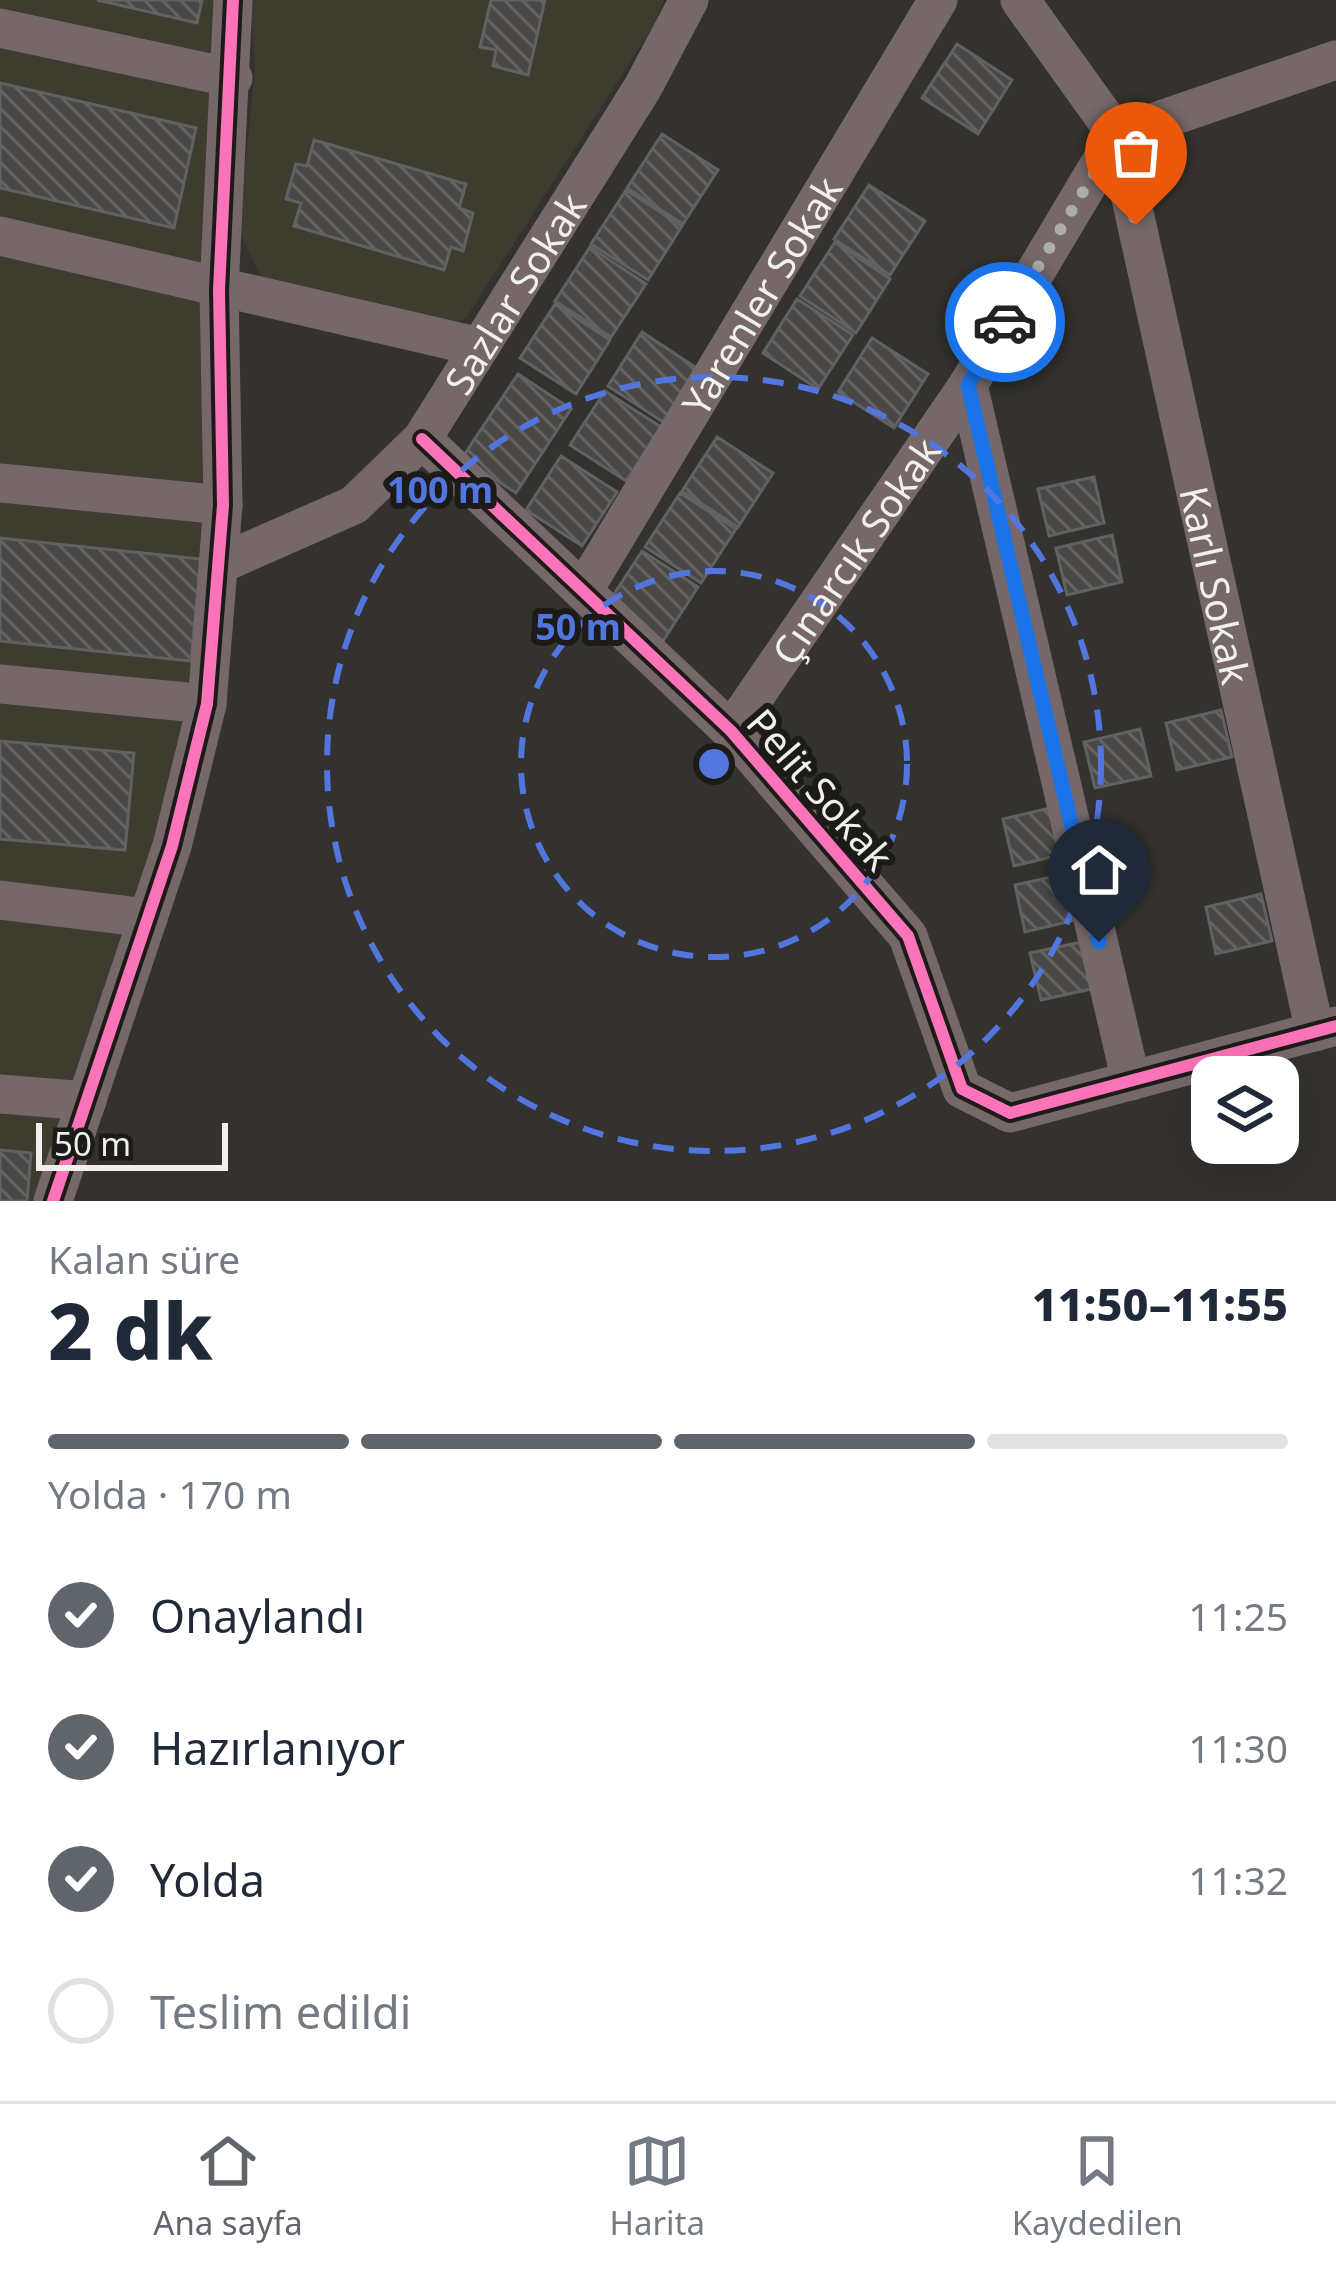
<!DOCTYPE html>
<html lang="tr">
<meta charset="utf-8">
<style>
:root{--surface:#fff;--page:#f2f2f3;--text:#1f2937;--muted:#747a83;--line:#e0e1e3;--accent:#5f656a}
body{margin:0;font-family:"Noto Sans",sans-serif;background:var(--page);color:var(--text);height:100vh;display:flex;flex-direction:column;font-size:45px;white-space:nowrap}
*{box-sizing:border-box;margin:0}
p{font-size:39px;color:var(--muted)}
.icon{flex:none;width:66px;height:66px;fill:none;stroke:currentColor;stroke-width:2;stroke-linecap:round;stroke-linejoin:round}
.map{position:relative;height:1201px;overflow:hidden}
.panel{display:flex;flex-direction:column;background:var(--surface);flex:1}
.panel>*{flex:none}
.tools{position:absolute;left:1191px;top:1056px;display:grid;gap:24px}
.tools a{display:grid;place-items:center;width:108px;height:108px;border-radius:24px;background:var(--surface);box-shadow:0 12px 48px #0002;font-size:60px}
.scale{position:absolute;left:36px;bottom:30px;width:192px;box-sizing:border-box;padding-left:12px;border:6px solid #f1f0eb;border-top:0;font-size:33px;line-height:42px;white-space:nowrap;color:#f1f0eb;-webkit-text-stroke:9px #1c1b17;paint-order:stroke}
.pin{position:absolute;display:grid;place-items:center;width:102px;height:102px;color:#fff;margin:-123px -51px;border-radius:50% 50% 50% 0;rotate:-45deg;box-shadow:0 0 12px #0007}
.pin .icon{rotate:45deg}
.courier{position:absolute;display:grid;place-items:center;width:120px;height:120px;margin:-60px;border:9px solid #1a73e8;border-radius:50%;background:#fff;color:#222;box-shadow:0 3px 15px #0007}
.head em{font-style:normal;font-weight:800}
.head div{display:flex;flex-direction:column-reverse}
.head{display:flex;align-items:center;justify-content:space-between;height:204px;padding:0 48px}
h1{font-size:78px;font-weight:800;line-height:90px}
.bar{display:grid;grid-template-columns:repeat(4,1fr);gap:18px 12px;align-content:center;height:144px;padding:0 48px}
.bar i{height:15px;border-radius:9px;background:var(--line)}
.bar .on{background:var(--accent)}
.bar p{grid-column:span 4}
ol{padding:0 48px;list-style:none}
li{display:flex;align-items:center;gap:36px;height:132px}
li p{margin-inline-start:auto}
li .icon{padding:12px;border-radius:50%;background:var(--accent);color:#fff;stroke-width:4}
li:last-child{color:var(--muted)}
li i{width:66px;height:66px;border:6px solid var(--line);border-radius:50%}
.tab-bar{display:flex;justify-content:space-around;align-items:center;height:168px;border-top:3px solid var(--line);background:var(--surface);font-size:33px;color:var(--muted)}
.tab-bar a{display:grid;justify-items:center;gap:6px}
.tab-bar .on{color:var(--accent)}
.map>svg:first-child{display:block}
.built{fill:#3e3c2f}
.building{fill:url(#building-back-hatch);stroke:#616161;stroke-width:3}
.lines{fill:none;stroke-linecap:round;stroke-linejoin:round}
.minor{stroke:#76686a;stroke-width:39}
.cycleway-casing{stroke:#1c1b17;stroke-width:20}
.cycleway{stroke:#fb73b8;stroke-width:12}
.done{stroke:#aeaea9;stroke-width:12;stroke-dasharray:0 21.6}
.route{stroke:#1a73e8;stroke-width:15}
.ring{fill:none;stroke:#5276dd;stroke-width:6;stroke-dasharray:21 15}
.labels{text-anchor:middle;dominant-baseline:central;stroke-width:12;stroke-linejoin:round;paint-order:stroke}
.street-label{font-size:39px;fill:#f1f0eb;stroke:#1c1b17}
.centre{fill:#5276dd;stroke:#1c1b17;stroke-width:6}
.ring-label{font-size:36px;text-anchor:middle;font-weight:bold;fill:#5276dd;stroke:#1c1b17;stroke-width:12;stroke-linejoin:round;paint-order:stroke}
</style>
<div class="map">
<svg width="1336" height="1201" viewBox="0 0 1336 1201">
<defs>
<pattern id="building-back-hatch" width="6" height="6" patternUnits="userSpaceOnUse" patternTransform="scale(3)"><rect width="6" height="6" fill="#494847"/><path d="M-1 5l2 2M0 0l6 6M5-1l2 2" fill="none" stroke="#646362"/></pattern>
</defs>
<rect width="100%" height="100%" fill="#33322e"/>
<!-- built -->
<path class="built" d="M0 0H233L207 704 53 1201H0Z
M250 0H664L654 25 466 318 445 326 265 284 239 232 255 67Z"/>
<!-- building -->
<path class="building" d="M97 0H202L197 23Z
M491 0H545L528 75 493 66 496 50 480 47Z
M957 44 1012 80 978 134 922 98Z
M0 83 196 128 174 228 0 188Z
M662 134 718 170 683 224 627 188Z
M314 140 466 184 459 208 473 213 463 251 451 247 444 270 294 226 301 203 286 199 296 164 307 166Z
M869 185 925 221 890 275 834 239Z
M626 190 682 226 648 280 591 244Z
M835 242 890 279 856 333 800 296Z
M590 247 646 284 611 337 555 301Z
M797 299 853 335 818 389 763 353Z
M555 304 610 340 576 394 520 358Z
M642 332 698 369 663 422 608 386Z
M872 338 928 374 894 428 838 392Z
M518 374 571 409 516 493 462 458Z
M605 391 661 427 626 481 570 445Z
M717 437 773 473 738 527 682 491Z
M561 456 617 492 582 546 526 510Z
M1094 477 1104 523 1049 536 1038 489Z
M680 493 736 529 701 583 645 547Z
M1112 535 1122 582 1067 595 1056 548Z
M0 538 201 559 191 661 0 641Z
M642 551 698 587 663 641 607 605Z
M1221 710 1232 757 1177 770 1166 723Z
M1140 729 1151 776 1095 788 1084 742Z
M0 741 134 753 125 850 0 839Z
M1058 806 1069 853 1014 866 1003 819Z
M1070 873 1080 919 1025 932 1015 885Z
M1261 894 1272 941 1216 954 1206 907Z
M1086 941 1096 988 1041 1000 1030 953Z
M0 1150 31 1153 27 1201H0Z"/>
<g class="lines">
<!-- minor -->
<g class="minor">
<path id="s1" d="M1020 0 1117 135 1315 1032"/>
<path d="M0 28 233 78"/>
<path d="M0 236 480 347"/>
<path d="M968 385 1131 1081"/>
<path d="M422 439 731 731 908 936 962 1089 1010 1113 1336 1026"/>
<path d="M0 483 223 505"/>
<path id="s2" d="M220 564 354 505 422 439 643 87 689 0"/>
<path id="s3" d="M583 591 938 0"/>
<path d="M0 684 207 704"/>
<path id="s4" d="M731 731 968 385 1117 135 1336 60"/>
<path d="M0 900 148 918"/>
<path d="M0 1094 87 1101"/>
<path d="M53 1201 172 846 207 704 223 505 219 290 233 0"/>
</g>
<!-- cycleway casing -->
<g class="cycleway-casing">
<path id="cycleway" d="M422 439 731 731 908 936 962 1089 1010 1113 1336 1026
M53 1201 172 846 207 704 223 505 219 290 233 0"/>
</g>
<!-- cycleway -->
<use href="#cycleway" class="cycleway"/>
</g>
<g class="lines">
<!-- done -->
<path class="done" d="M1005 322 1117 135 1136 225"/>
<!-- route -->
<path class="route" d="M1005 322 968 385 1099 942"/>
</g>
<!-- distance rings -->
<g class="ring">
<circle cx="714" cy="764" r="193"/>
<circle cx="714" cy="764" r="387"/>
</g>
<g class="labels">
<!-- street labels -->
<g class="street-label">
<text stroke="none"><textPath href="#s2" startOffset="414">Sazlar Sokak</textPath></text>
<text stroke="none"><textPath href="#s3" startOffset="345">Yarenler Sokak</textPath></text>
<text stroke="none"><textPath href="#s4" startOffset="219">Çınarcık Sokak</textPath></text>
<text stroke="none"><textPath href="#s1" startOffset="627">Karlı Sokak</textPath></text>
<text transform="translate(821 789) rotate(49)">Pelit Sokak</text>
</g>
</g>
<circle cx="714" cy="764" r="18" class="centre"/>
<g class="ring-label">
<text x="440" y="503">100 m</text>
<text x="578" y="640">50 m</text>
</g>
</svg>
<div class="tools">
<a><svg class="icon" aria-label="layers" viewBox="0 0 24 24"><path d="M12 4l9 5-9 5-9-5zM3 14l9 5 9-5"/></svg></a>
</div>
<div class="scale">50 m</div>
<div class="pin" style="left:1136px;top:225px;background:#ea580c"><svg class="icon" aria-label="bag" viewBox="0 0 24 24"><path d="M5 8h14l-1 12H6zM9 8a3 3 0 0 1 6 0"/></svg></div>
<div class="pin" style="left:1099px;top:942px;background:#1f2937"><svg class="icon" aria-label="home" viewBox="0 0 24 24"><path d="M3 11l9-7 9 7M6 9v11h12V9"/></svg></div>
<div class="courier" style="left:1005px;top:322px"><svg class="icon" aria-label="car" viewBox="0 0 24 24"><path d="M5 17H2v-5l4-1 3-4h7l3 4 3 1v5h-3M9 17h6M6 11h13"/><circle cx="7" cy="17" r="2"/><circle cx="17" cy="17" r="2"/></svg></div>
</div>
<section class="panel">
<div class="head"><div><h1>2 dk</h1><p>Kalan süre</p></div><em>11:50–11:55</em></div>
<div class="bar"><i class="on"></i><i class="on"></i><i class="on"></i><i></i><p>Yolda · 170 m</p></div>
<ol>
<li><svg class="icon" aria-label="check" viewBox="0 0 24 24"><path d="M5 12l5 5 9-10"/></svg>Onaylandı<p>11:25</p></li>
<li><svg class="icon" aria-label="check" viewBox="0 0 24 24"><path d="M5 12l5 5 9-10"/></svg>Hazırlanıyor<p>11:30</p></li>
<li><svg class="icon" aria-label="check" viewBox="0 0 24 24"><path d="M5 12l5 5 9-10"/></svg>Yolda<p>11:32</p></li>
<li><i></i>Teslim edildi</li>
</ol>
</section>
<nav class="tab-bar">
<a class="on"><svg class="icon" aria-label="home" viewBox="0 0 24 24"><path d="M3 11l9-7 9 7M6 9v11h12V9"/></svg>Ana sayfa</a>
<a><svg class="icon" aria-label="map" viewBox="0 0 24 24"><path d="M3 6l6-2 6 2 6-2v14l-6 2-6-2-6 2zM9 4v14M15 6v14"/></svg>Harita</a>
<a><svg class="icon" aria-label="saved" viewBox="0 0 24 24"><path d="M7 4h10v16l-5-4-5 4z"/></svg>Kaydedilen</a>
</nav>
